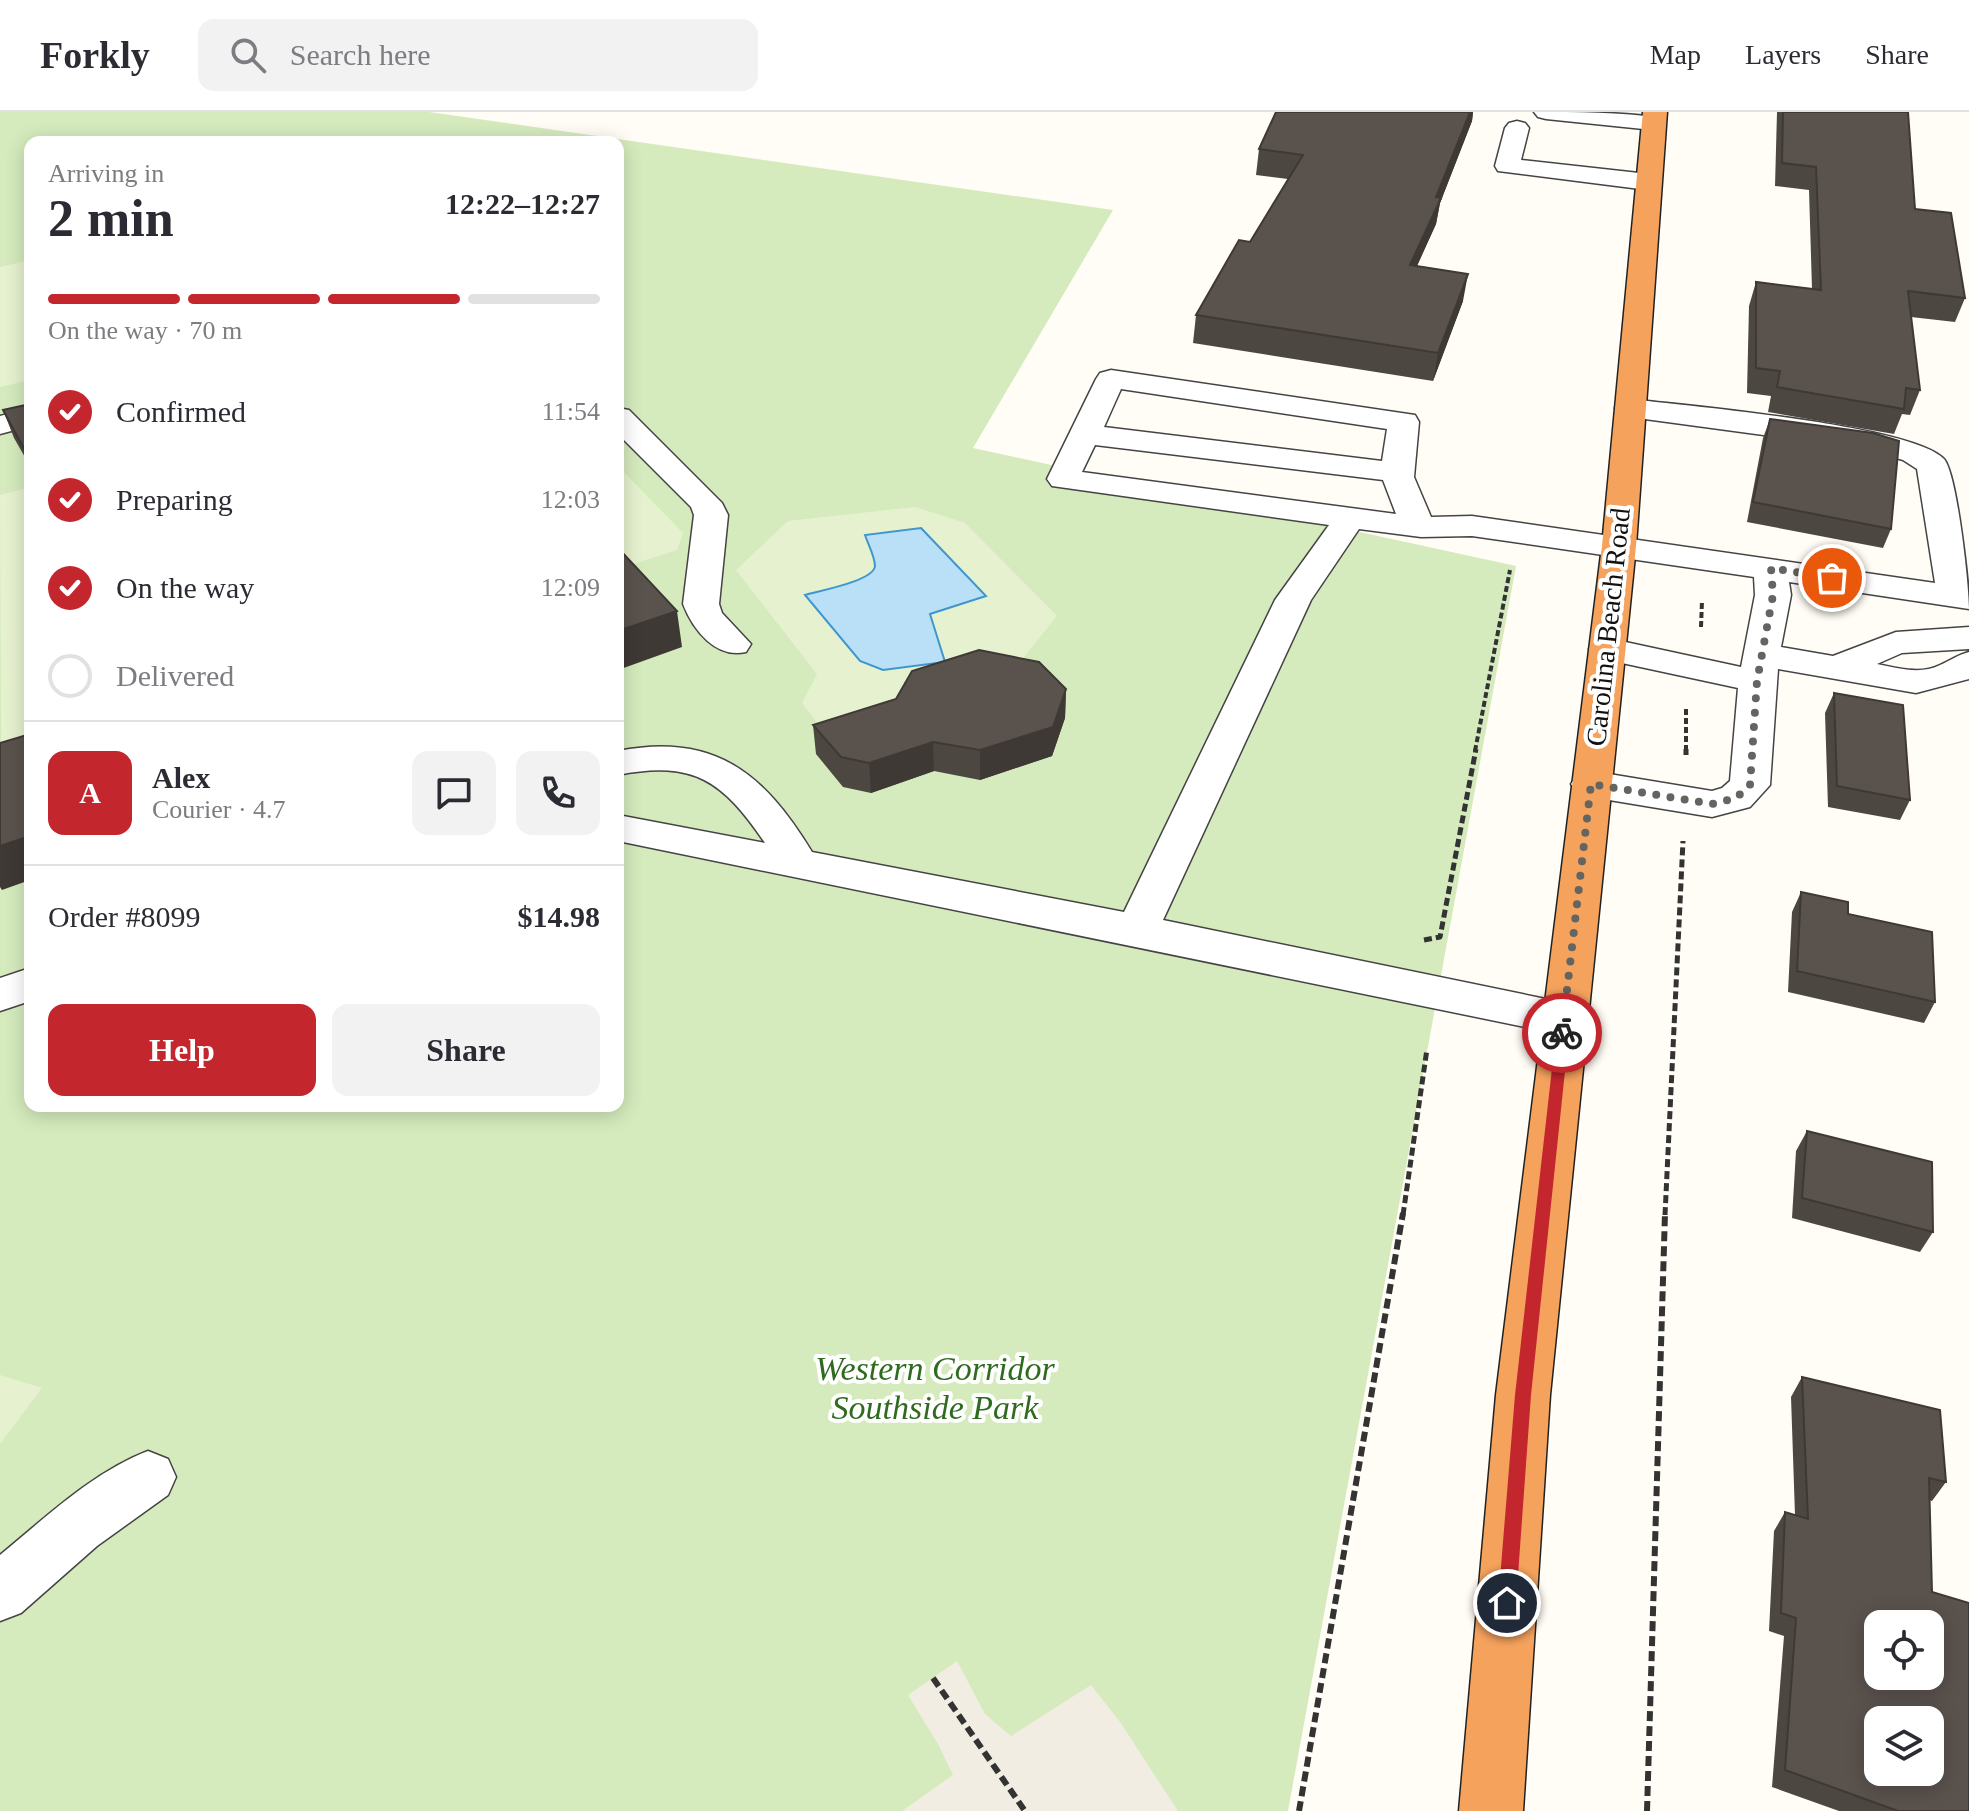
<!DOCTYPE html>
<meta charset="utf-8">
<style>
:root{--surface:#fff;--page:#f2f2f3;--text:#2b2b33;--muted:#7c7c81;--line:#e1e1e2;--accent:#c4262e}
body{margin:0;font-family:"Times New Roman",serif;background:var(--page);color:var(--text);height:100vh;display:flex;flex-direction:column;font-size:30px;white-space:nowrap}
*{box-sizing:border-box;margin:0}
p{font-size:26px;color:var(--muted)}
.icon{flex:none;width:44px;height:44px;fill:none;stroke:currentColor;stroke-width:2;stroke-linecap:round;stroke-linejoin:round}
.map{position:relative;flex:1;overflow:hidden}
.sheet{position:absolute;left:24px;top:24px;width:600px;height:976px;display:flex;flex-direction:column;background:var(--surface);border-radius:16px;box-shadow:0 4px 20px #0003}
.sheet>*{flex:none}
.controls{position:absolute;left:1864px;top:1498px;display:grid;gap:16px}
.controls a{display:grid;place-items:center;width:80px;height:80px;border-radius:16px;background:var(--surface);box-shadow:0 4px 20px #0003;font-size:40px}
.pin{position:absolute;display:grid;place-items:center;width:68px;height:68px;color:#fff;margin:-34px;border:4px solid #fff;border-radius:50%;box-shadow:0 2px 8px #0007}
.courier{position:absolute;display:grid;place-items:center;width:80px;height:80px;margin:-40px;border:6px solid #c4262e;border-radius:50%;background:#fff;color:#222;box-shadow:0 2px 10px #0007}
.summary em{font-style:normal;font-weight:600}
.summary div{display:flex;flex-direction:column-reverse}
.summary{display:flex;align-items:center;justify-content:space-between;height:136px;padding:0 24px}
h1{font-size:52px;font-weight:600;line-height:60px}
.bar{display:grid;grid-template-columns:repeat(4,1fr);gap:12px 8px;align-content:center;height:96px;padding:0 24px}
.bar i{height:10px;border-radius:6px;background:var(--line)}
.bar .current{background:var(--accent)}
.bar p{grid-column:span 4}
.line{display:flex;align-items:center;gap:20px;padding:0 24px;border-top:2px solid var(--line)}
.line div{flex:1}
.round{display:grid;place-items:center;flex:none;width:84px;height:84px;border-radius:16px;background:var(--page)}
ol{padding:0 24px;list-style:none}
li{display:flex;align-items:center;gap:24px;height:88px}
li p{margin-inline-start:auto}
li .icon{padding:8px;border-radius:50%;background:var(--accent);color:#fff;stroke-width:4}
li:last-child{color:var(--muted)}
li i{width:44px;height:44px;border:4px solid var(--line);border-radius:50%}
.button{display:flex;gap:16px;margin-top:auto;padding:16px 24px}
.button a{flex:1;height:92px;border-radius:16px;background:var(--accent);color:#fff;font-size:32px;font-weight:600;line-height:92px;text-align:center}
.button a+a{background:var(--page);color:var(--text)}
header{display:flex;align-items:center;gap:48px;box-sizing:border-box;height:112px;padding:0 40px;background:var(--surface);border-bottom:2px solid var(--line)}
header strong{font-size:38px}
nav{display:flex;gap:44px;margin-inline-start:auto;font-size:28px}
.search{width:560px;height:72px;background:var(--page);display:flex;align-items:center;gap:20px;box-sizing:border-box;padding:0 28px;border-radius:16px;color:var(--muted);font-size:30px}
.map>svg:first-child{display:block}
.green{fill:#d5ebbd;fill-rule:evenodd}
.pitch{fill:#e6f2cf}
.plaza{fill:#f1ede2}
.water{fill:#b9e0f7;stroke:#3f96cf;stroke-width:2}
.lines{fill:none;stroke-linecap:round;stroke-linejoin:round}
.minor-casing{stroke:#444;stroke-width:3}
.highway-casing{stroke:#222;stroke-width:3}
.path-far2{stroke:#333;stroke-width:4;stroke-dasharray:6 3;stroke-linecap:butt}
.path-far1{stroke:#333;stroke-width:5;stroke-dasharray:8 4;stroke-linecap:butt}
.path{stroke:#333;stroke-width:6;stroke-dasharray:10 5;stroke-linecap:butt}
.minor{fill:#fff;fill-rule:evenodd}
.highway{fill:#f5a25d;fill-rule:evenodd}
.wall{fill:#4d4742}
.shaded-wall{fill:#3f3936}
.building{fill:#5a524d;stroke:#3f3936;stroke-width:2;fill-rule:evenodd}
.route{fill:#c4262e}
.done{stroke:#646461;stroke-width:8;stroke-dasharray:0 14.4}
.labels{text-anchor:middle;dominant-baseline:central;stroke-width:8;stroke-linejoin:round;paint-order:stroke}
.street-label{font-size:28px;fill:#111;stroke:#fff}
.near-park-label{font-size:34px;font-style:italic;fill:#2f6b1f;stroke:#fff}
</style>
<header>
<strong>Forkly</strong>
<div class="search"><svg class="icon" aria-label="search" viewBox="0 0 24 24"><circle cx="10" cy="10" r="6"/><path d="M15 15l6 6"/></svg>Search here</div>
<nav><a>Map</a><a>Layers</a><a>Share</a></nav>
</header>
<div class="map">
<svg width="1969" height="1699" viewBox="0 0 1969 1699">
<rect width="100%" height="100%" fill="#fffdf5"/>
<!-- green -->
<path class="green" d="M0 0H429L1113 98 973 336 1516 454 1288 1699H0ZM30 30H618V994H30Z"/>
<!-- pitch -->
<path class="pitch" d="M30 148V268L0 275V155Z
M618 354 683 421 677 438 618 457Z
M30 375V768L2 778 0 383Z
M915 395 965 411 1057 504 1002 572 837 635 802 591 817 562 736 458 788 409Z
M0 1263 42 1276 0 1332Z"/>
<!-- plaza -->
<path class="plaza" d="M957 1549 985 1602 1011 1624 1091 1573 1120 1610 1178 1699H902L953 1663 938 1632 908 1583Z"/>
<!-- water -->
<path class="water" d="M921 416 986 484 930 502 945 550 883 558 860 549 805 483C818 479 874 469 875 454 875 445 868 432 865 423Z"/>
<g class="lines">
<!-- minor casing -->
<g class="minor-casing">
<path id="minor" d="M1534 0C1576 0 1621 0 1661 6L1665 11 1661 16 1653 18 1546 7 1538 5Z
M1517 9 1525 11 1529 16 1521 48 1648 62 1657 65 1661 70 1657 75 1648 78 1498 59 1495 54 1505 16 1509 11Z
M1111 258 1415 303 1419 310 1414 365 1431 405 1472 404 1935 471 1917 357 1903 348 1866 337 1630 305 1619 302 1615 296 1619 290 1630 287C1687 294 1912 313 1944 347 1957 362 1969 473 1969 497L1789 470 1791 483 1781 535 1833 544 1896 520 1969 515V537L1902 541 1877 552C1898 556 1920 563 1940 553 1951 548 1958 543 1969 540V567L1916 581 1778 557 1770 673 1750 695 1712 705 1591 685 1577 681 1571 672 1577 663 1591 659 1712 679 1722 676 1730 669 1738 576 1594 545 1589 537 1594 529 1607 526 1741 555 1755 483 1754 465 1472 424 1421 425 1359 417 1311 488 1163 808 1580 894 1587 906 1580 918 1564 923 618 729V703L765 731C723 669 694 648 618 663V639C714 620 764 661 812 740L1124 800 1275 488 1329 413 1052 374 1047 367 1096 267 1100 261ZM1121 277 1387 317 1382 349 1104 315ZM1095 333 1383 368 1396 402 1082 360Z
M30 296V314L0 322V304Z
M618 296 629 298 722 391 728 403 719 492 722 501 751 532 746 540C716 547 693 518 683 492L694 403 691 395 618 322Z
M30 856V889L0 899V866Z
M148 1339 168 1347 176 1365 168 1383 97 1434 21 1501 0 1509V1443C45 1406 93 1360 148 1339Z"/>
</g>
<!-- highway casing -->
<g class="highway-casing">
<path id="highway" d="M1643 0H1667L1636 434 1550 1283 1523 1699H1459L1496 1283 1602 434Z"/>
</g>
<!-- path-far2 -->
<path class="path-far2" d="M1701 515 1702 489
M1686 597V639
M1475 639 1510 458"/>
<!-- path-far1 -->
<path class="path-far1" d="M1686 637V643
M1424 828 1440 825 1476 637
M1403 1103 1427 937
M1665 1103 1683 729"/>
<!-- path -->
<path class="path" d="M933 1566 1025 1699
M1299 1699 1403 1101
M1647 1699 1665 1101"/>
<!-- minor -->
<use href="#minor" class="minor"/>
<!-- highway -->
<use href="#highway" class="highway"/>
</g>
<!-- wall -->
<path class="wall" d="M1276 0H1473L1472 9 1440 91 1436 112 1417 154 1463 189 1433 269 1193 231 1196 203 1250 130 1288 67 1256 63 1259 37Z
M1777 0H1908L1915 97 1965 186 1955 210 1911 205 1920 278 1910 303 1902 302 1894 322 1768 300 1771 284 1747 281 1749 194 1756 170 1812 177 1809 78 1775 74Z
M30 292V354L14 326 3 298Z
M1770 307 1891 417 1883 436 1747 410 1763 326Z
M1066 577 1065 606 1052 644 980 668 934 659 871 681 843 675 816 642 813 613 896 587Z
M1834 581 1910 688 1900 708 1828 695 1825 601Z
M1801 780 1848 802 1935 890 1924 911 1788 880 1792 800Z
M1807 1019 1933 1120 1920 1140 1792 1106 1796 1039Z
M1802 1265 1946 1370 1932 1389 1929 1388 1932 1480 1969 1699H1839L1772 1675 1784 1524 1769 1519 1774 1419 1785 1400 1795 1403 1791 1285Z"/>
<!-- shaded-wall -->
<path class="shaded-wall" d="M1470 0H1473L1472 9 1440 91 1436 112 1405 180 1410 153Z
M1468 162 1463 189 1433 269 1438 241Z
M677 499 682 535 618 558V519Z
M1066 577 1065 606 1052 644 980 668V638Z
M933 630 934 659 871 681 869 651Z
M30 724V768L2 778 0 775V734Z"/>
<!-- building -->
<path class="building" d="M1276 0H1470L1436 85 1441 86 1410 153 1468 162 1438 241 1196 203 1239 128 1250 130 1303 43 1259 37Z
M1783 0H1908L1915 97 1951 101 1965 186 1908 179 1920 278 1906 276 1904 297 1777 275 1780 259 1756 256V170L1821 178 1816 55 1782 51Z
M30 292V344H28L3 298Z
M1770 307 1873 321 1899 329 1891 417 1753 390Z
M618 436 677 499 618 519Z
M979 538 1039 550 1066 577 1053 615 980 638 933 630 869 651 841 645 813 613 896 587 912 559Z
M1834 581 1903 593 1910 688 1837 674Z
M30 622V724L0 734V631Z
M1801 780 1848 790V802L1932 820 1935 890 1797 859Z
M1807 1019 1932 1050 1933 1120 1802 1086Z
M1802 1265 1940 1298 1946 1370 1929 1366 1932 1480 1969 1491V1699H1898L1785 1658 1796 1506 1781 1501 1785 1400 1808 1407ZM1878 1512H1930V1564H1878ZM1878 1608H1930V1660H1878Z"/>
<!-- route -->
<path class="route" d="M1562 916 1569 921 1531 1283 1516 1491 1513 1497 1507 1499 1501 1497 1498 1491 1515 1283 1556 921Z"/>
<g class="lines">
<!-- done -->
<path class="done" d="M1562 921 1591 672 1712 692 1736 686 1750 673 1757 569 1773 483 1771 456 1832 466"/>
</g>
<g class="labels">
<!-- street labels -->
<g class="street-label">
<text transform="translate(1608 515) rotate(-84)">Carolina Beach Road</text>
</g>
<!-- near-park labels -->
<g class="near-park-label">
<text x="935" y="1256">Western Corridor<tspan x="935" dy="39">Southside Park</tspan></text>
</g>
</g>
</svg>
<div class="controls">
<a><svg class="icon" aria-label="locate" viewBox="0 0 24 24"><circle cx="12" cy="12" r="6"/><path d="M12 2v4M12 18v4M2 12h4M18 12h4"/></svg></a>
<a><svg class="icon" aria-label="layers" viewBox="0 0 24 24"><path d="M12 4l9 5-9 5-9-5zM3 14l9 5 9-5"/></svg></a>
</div>
<div class="pin" style="left:1832px;top:466px;background:#ea580c"><svg class="icon" aria-label="bag" viewBox="0 0 24 24"><path d="M5 8h14l-1 12H6zM9 8a3 3 0 0 1 6 0"/></svg></div>
<div class="pin" style="left:1507px;top:1491px;background:#1f2937"><svg class="icon" aria-label="home" viewBox="0 0 24 24"><path d="M3 11l9-7 9 7M6 9v11h12V9"/></svg></div>
<div class="courier" style="left:1562px;top:921px"><svg class="icon" aria-label="bike" viewBox="0 0 24 24"><circle cx="6" cy="16" r="4"/><circle cx="18" cy="16" r="4"/><path d="M6 16l4-8h5l3 8M10 8l3 8H6M13 5h3"/></svg></div>
<section class="sheet">
<div class="summary"><div><h1>2 min</h1><p>Arriving in</p></div><em>12:22–12:27</em></div>
<div class="bar"><i class="current"></i><i class="current"></i><i class="current"></i><i></i><p>On the way · 70 m</p></div>
<ol>
<li><svg class="icon" aria-label="check" viewBox="0 0 24 24"><path d="M5 12l5 5 9-10"/></svg>Confirmed<p>11:54</p></li>
<li><svg class="icon" aria-label="check" viewBox="0 0 24 24"><path d="M5 12l5 5 9-10"/></svg>Preparing<p>12:03</p></li>
<li><svg class="icon" aria-label="check" viewBox="0 0 24 24"><path d="M5 12l5 5 9-10"/></svg>On the way<p>12:09</p></li>
<li><i></i>Delivered</li>
</ol>
<div class="line" style="height:144px"><b class="round" style="background:var(--accent);color:#fff">A</b><div><b>Alex</b><p>Courier · 4.7</p></div><a class="round"><svg class="icon" aria-label="chat" viewBox="0 0 24 24"><path d="M4 5h16v11H9l-5 4z"/></svg></a><a class="round"><svg class="icon" aria-label="phone" viewBox="0 0 24 24"><path d="M5 4h4l2 5-3 2q2 4 5 5l2-3 5 2v4C11 20 4 13 5 4z"/></svg></a></div>
<div class="line" style="height:104px"><div>Order #8099</div><b>$14.98</b></div>
<div class="button"><a>Help</a><a>Share</a></div>
</section>
</div>
